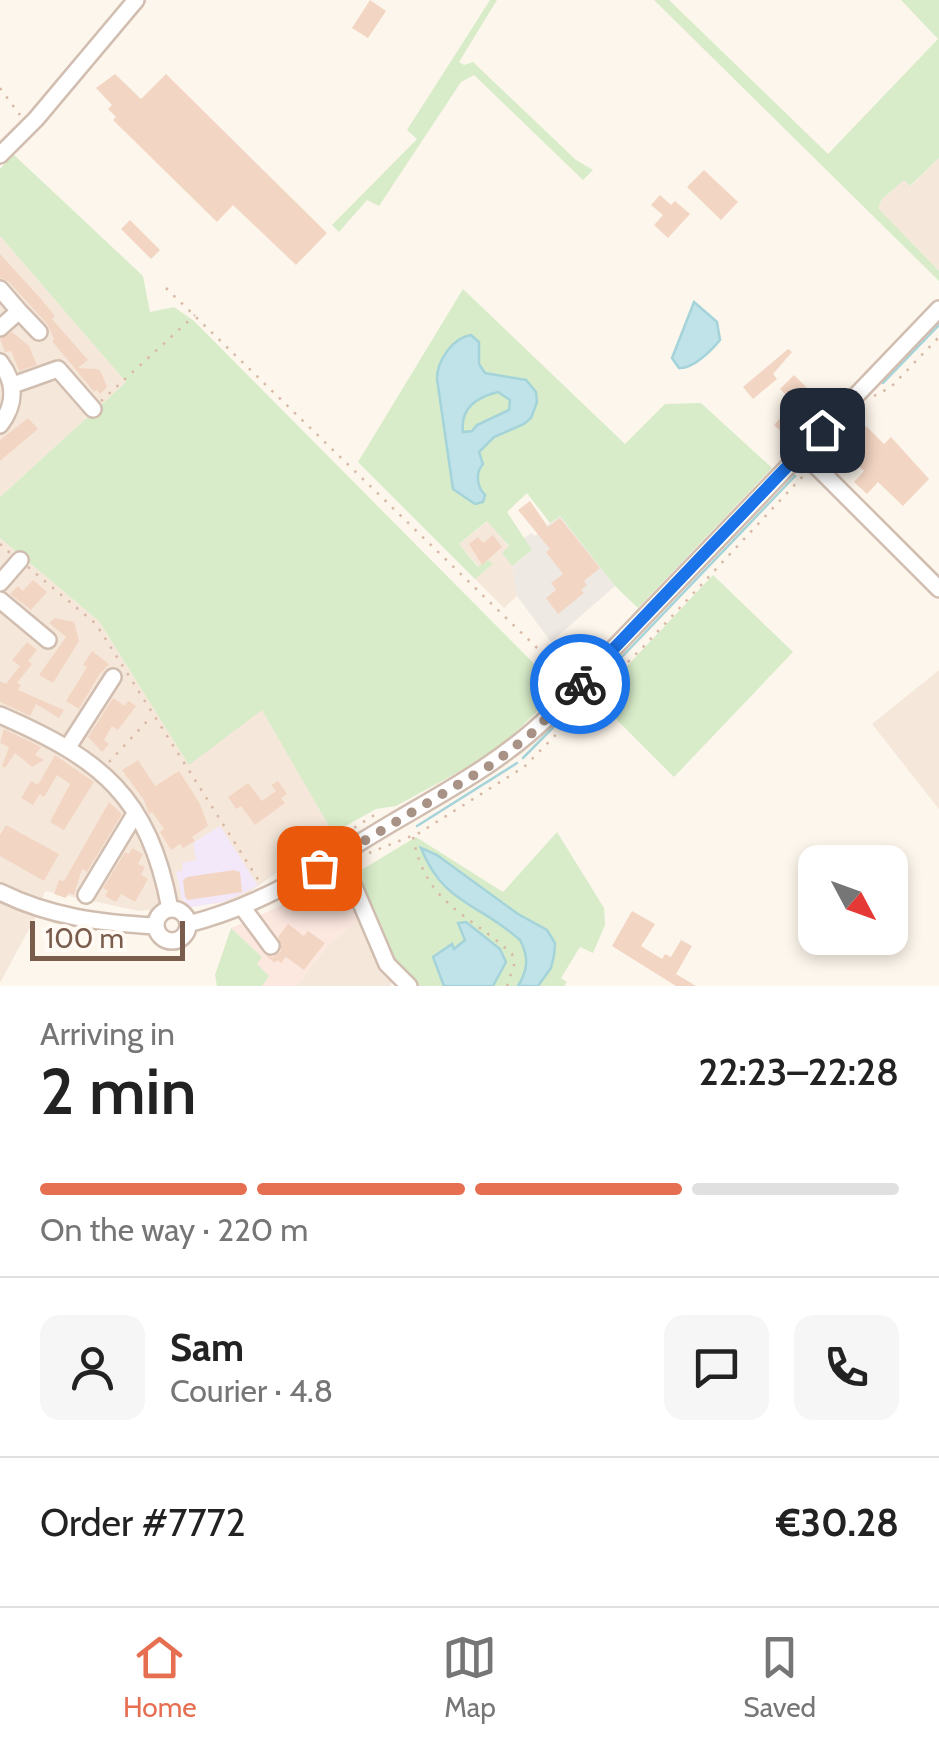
<!DOCTYPE html>
<meta charset="utf-8">
<style>
:root{--surface:#fff;--page:#f6f6f6;--text:#222;--muted:#767676;--line:#e0e0e0;--accent:#e76f51}
body{margin:0;font-family:Cabin,sans-serif;background:var(--page);color:var(--text);height:100vh;display:flex;flex-direction:column;font-size:38px;white-space:nowrap}
*{box-sizing:border-box;margin:0}
p{font-size:32px;color:var(--muted)}
.icon{flex:none;width:55px;height:55px;fill:none;stroke:currentColor;stroke-width:2;stroke-linecap:round;stroke-linejoin:round}
.map{position:relative;height:986px;overflow:hidden}
.sheet{display:flex;flex-direction:column;background:var(--surface);flex:1}
.sheet>*{flex:none}
.needle{width:65px;rotate:131deg}
.controls{position:absolute;left:798px;top:845px;display:grid;gap:20px}
.controls a{display:grid;place-items:center;width:110px;height:110px;border-radius:20px;background:var(--surface);box-shadow:0 5px 15px #0003;font-size:50px}
.scale{position:absolute;left:30px;bottom:25px;width:155px;box-sizing:border-box;padding-left:10px;border:5px solid #7a5c4d;border-top:0;font-size:28px;line-height:35px;white-space:nowrap;color:#7a5c4d;-webkit-text-stroke:8px #fffaf3;paint-order:stroke}
.pin{position:absolute;display:grid;place-items:center;width:85px;height:85px;color:#fff;margin:-42px;border-radius:20px;box-shadow:0 5px 15px #0006}
.courier{position:absolute;display:grid;place-items:center;width:100px;height:100px;margin:-50px;border:8px solid #1a73e8;border-radius:50%;background:#fff;color:#222;box-shadow:0 2px 12px #0007}
.headline em{font-style:normal;font-weight:600}
.headline div{display:flex;flex-direction:column-reverse}
.headline{display:flex;align-items:center;justify-content:space-between;height:170px;padding:0 40px}
h1{font-size:65px;font-weight:600;line-height:75px}
.bar{display:grid;grid-template-columns:repeat(4,1fr);gap:15px 10px;align-content:center;height:120px;padding:0 40px}
.bar i{height:12px;border-radius:8px;background:var(--line)}
.bar .selected{background:var(--accent)}
.bar p{grid-column:span 4}
.line{display:flex;align-items:center;gap:25px;padding:0 40px;border-top:2px solid var(--line)}
.line div{flex:1}
.round{display:grid;place-items:center;flex:none;width:105px;height:105px;border-radius:20px;background:var(--page)}
.tab-bar{display:flex;justify-content:space-around;align-items:center;height:140px;border-top:2px solid var(--line);background:var(--surface);font-size:28px;color:var(--muted)}
.tab-bar a{display:grid;justify-items:center;gap:5px}
.tab-bar .selected{color:var(--accent)}
.map>svg:first-child{display:block}
.residential{fill:#f5e8da}
.commercial{fill:#fde8e0}
.industrial{fill:#efe9e4}
.education{fill:#f3e8fa}
.green{fill:#d8ecc9}
.water{fill:#bfe3e8;stroke:#a5d3da;stroke-width:2.5;fill-rule:evenodd}
.lines{fill:none;stroke-linecap:round;stroke-linejoin:round}
.stream{stroke:#a5d3da;stroke-width:2.5}
.building{fill:#f3d5c3}
.minor-casing{stroke:#d1beb0;stroke-width:20}
.path{stroke:#d9b8a5;stroke-width:2.5;stroke-dasharray:2.5 8;stroke-linecap:butt}
.minor{stroke:#fff;stroke-width:15}
.done{stroke:#a89285;stroke-width:10;stroke-dasharray:0 18}
.route{stroke:#1a73e8;stroke-width:12}
</style>
<div class="map">
<svg width="939" height="986" viewBox="0 0 939 986">
<rect width="100%" height="100%" fill="#fdf6ec"/>
<!-- residential -->
<path class="residential" d="M939 158V271L878 208 882 199 904 179 911 186Z
M0 236 126 382 0 497Z
M488 521 509 547 502 553 512 566 517 596 504 608 475 579 492 565 479 567 459 544Z
M0 538 99 621 189 764 262 709 333 833 245 895 220 903 139 911 45 891 35 918 0 983Z
M939 670V809L872 724Z
M360 919 377 961 393 979 390 986H296L328 945Z"/>
<!-- commercial -->
<path class="commercial" d="M339 871 360 919 328 945 296 986H262L269 976 256 964 261 957 231 928 278 907Z"/>
<!-- industrial -->
<path class="industrial" d="M559 515 615 586 551 642 517 596 512 566 532 550 523 539 531 533 535 536Z"/>
<!-- education -->
<path class="education" d="M220 826 258 886 223 902 191 907 182 899 176 872 183 870 182 863 196 860 193 843Z"/>
<!-- green -->
<path class="green" d="M490 0H497L459 62 464 65 473 62 576 160 593 170 583 180 474 75 461 82 379 206 367 200 339 232 332 225 417 139 407 130Z
M654 0H669L828 154 938 39 901 0H939V158L910 186 904 180 882 199 878 208 939 271V281Z
M13 154 143 276 150 312 174 307 194 321 560 690 507 740 473 764 396 806 376 809 333 833 262 710 189 765 99 621 0 538V497L126 382 0 236V169Z
M463 289 625 444 665 404 701 403 772 468 638 608 615 586 560 516 550 523 527 493 507 512 532 550 512 566 502 553 509 546 487 521 459 544 478 567 488 560 493 564 475 579 358 462Z
M713 575 793 652 674 777 596 699Z
M557 832 604 908 605 925 593 953 580 947 561 978 567 982 564 986H420L392 960 358 872 416 837 503 892Z
M231 928 262 957 257 964 269 976 262 986H217L215 975Z"/>
<!-- water -->
<path class="water" d="M694 302 717 322 720 340C711 351 693 369 679 368L672 358Z
M471 335 479 342V364L485 373 526 380 536 392 537 402 531 418 524 424 494 437 479 452 483 464C475 473 477 487 485 495L483 502 475 504 453 489 437 379C437 361 452 338 471 335ZM498 392 510 400 509 410 477 425 472 431 463 432C460 408 477 397 498 392Z
M421 848 437 855 518 914 547 930 555 943 554 955 551 968 538 986H518C528 970 529 957 520 940 479 903 443 904 421 848Z
M466 922 500 949 506 962 493 986H444L433 957 452 944 454 949 465 940 458 923Z"/>
<g class="lines">
<!-- stream -->
<path class="stream" d="M883 383 939 325
M595 685 795 476
M523 758 591 689
M417 826 517 763"/>
</g>
<!-- building -->
<path class="building" d="M370 0 386 11 368 38 352 28Z
M115 74 141 99 166 74 327 233 296 265 233 205 217 222 113 120 116 117 108 109 112 105 96 88Z
M704 170 738 202 721 220 687 187Z
M660 195 671 205 675 201 690 214 668 238 654 225 663 215 651 205Z
M130 220 160 250 151 259 121 229Z
M0 254 41 299 55 316 52 319 88 360 78 368 98 369 101 372 107 387 100 394 97 390 94 392 52 341 54 339 47 324 9 282 0 278Z
M12 332 29 346 37 365 19 371 11 351 5 352 0 339Z
M788 349 792 352 773 374 777 379 753 399 743 387Z
M794 375 816 397 794 420 797 423 785 435 774 425 794 403 780 389Z
M28 418 38 429 0 461V440Z
M866 426 884 444 891 437 929 479 903 506 878 482 867 494 854 482 864 471 848 455 852 451 847 446Z
M530 501 548 527 560 518 600 568 584 581 587 585 581 590 584 593 558 614 546 598 556 590 551 583 563 574 546 552 550 549 518 510Z
M493 535 502 547 482 565 469 544 478 537 483 543Z
M33 580 47 592 31 610 10 594 18 586 23 591Z
M55 618 74 622 79 641 53 683 39 675 66 637 49 623Z
M27 642 37 650 28 661 32 664 17 683 21 685 18 690 64 710 59 718 36 704 30 716 0 702V681L6 684 20 666 12 660Z
M92 651 109 664 99 675 79 709 66 701 87 667 83 665Z
M113 698 125 706 128 701 136 706 118 730 112 726 104 740 109 744 102 752 88 737Z
M4 729 41 747 35 755 44 760 32 767 15 753 5 768 2 766 9 747 0 743Z
M55 755 94 782 64 830 50 822 70 784 57 775 44 797 40 794 33 805 21 798 31 781 38 785Z
M138 760 155 786 179 771 200 804 208 826 192 837 195 841 183 848 180 844 171 850 160 832 164 829 152 812 149 814 144 800 122 770Z
M278 781 287 794 281 798 285 803 255 825 241 806 236 809 228 797 248 783 262 801 276 791 271 785Z
M109 802 122 814 87 872 82 869 74 895 68 893 66 898 54 894 59 880 64 881Z
M6 825 59 854 44 881 0 856V835Z
M132 848 143 854 138 864 145 867 141 875 148 879 135 902 121 894 116 902 105 896 108 891 103 888 125 852 129 854Z
M234 870 240 872 242 892 188 900 185 897 183 880 187 877Z
M632 911 655 924 641 946 662 959 665 954 671 957 681 940 692 946 676 974 696 986H676L612 946Z
M288 924 304 936 308 931 325 943 304 970 286 957 281 963 277 960 275 963 266 956 273 957 281 951 278 937Z"/>
<g class="lines">
<!-- minor casing -->
<g class="minor-casing">
<path id="minor" d="M0 155 36 119 136 0
M0 289 19 311
M0 328 19 311 39 332
M0 362C16 383 16 404 0 425
M13 385 58 369 93 409
M802 452 939 589
M0 583 20 560
M0 600 48 640
M0 715C101 759 149 796 170 909
M68 747 113 677
M340 854 387 964 409 986
M0 892C50 917 101 923 156 926
M86 895 135 814
M243 908 271 946
M156 925a16 16 0 1 1 32 0a16 16 0 1 1-32 0Z
M188 924C267 904 323 864 392 823 448 790 503 761 550 715L939 309"/>
</g>
<!-- path -->
<path class="path" d="M0 88 20 115
M166 288 567 677
M874 396 891 387 939 337
M101 401 195 315
M0 544 10 553
M28 567 96 624 261 884
M109 762 151 717
M413 837C426 905 466 911 512 954L514 965 507 986
M369 853 419 833 524 767 646 644 802 477 805 470
M292 867 376 814 377 817"/>
<!-- minor -->
<use href="#minor" class="minor"/>
</g>
<g class="lines">
<!-- done -->
<path class="done" d="M319 868 494 763 531 734 580 684"/>
<!-- route -->
<path class="route" d="M580 684 822 430"/>
</g>
</svg>
<div class="controls">
<a><svg class="needle" viewBox="-14 -14 28 28"><path d="M0-13l5 13h-10z" fill="#e53935"/><path d="M0 13l5-13h-10z" fill="#767676"/></svg></a>
</div>
<div class="scale">100 m</div>
<div class="pin" style="left:319px;top:868px;background:#ea580c"><svg class="icon" aria-label="bag" viewBox="0 0 24 24"><path d="M5 8h14l-1 12H6zM9 8a3 3 0 0 1 6 0"/></svg></div>
<div class="pin" style="left:822px;top:430px;background:#1f2937"><svg class="icon" aria-label="home" viewBox="0 0 24 24"><path d="M3 11l9-7 9 7M6 9v11h12V9"/></svg></div>
<div class="courier" style="left:580px;top:684px"><svg class="icon" aria-label="bike" viewBox="0 0 24 24"><circle cx="6" cy="16" r="4"/><circle cx="18" cy="16" r="4"/><path d="M6 16l4-8h5l3 8M10 8l3 8H6M13 5h3"/></svg></div>
</div>
<section class="sheet">
<div class="headline"><div><h1>2 min</h1><p>Arriving in</p></div><em>22:23–22:28</em></div>
<div class="bar"><i class="selected"></i><i class="selected"></i><i class="selected"></i><i></i><p>On the way · 220 m</p></div>
<div class="line" style="height:180px"><a class="round"><svg class="icon" aria-label="person" viewBox="0 0 24 24"><circle cx="12" cy="8" r="4"/><path d="M4 21q1-7 8-7t8 7"/></svg></a><div><b>Sam</b><p>Courier · 4.8</p></div><a class="round"><svg class="icon" aria-label="chat" viewBox="0 0 24 24"><path d="M4 5h16v11H9l-5 4z"/></svg></a><a class="round"><svg class="icon" aria-label="phone" viewBox="0 0 24 24"><path d="M5 4h4l2 5-3 2q2 4 5 5l2-3 5 2v4C11 20 4 13 5 4z"/></svg></a></div>
<div class="line" style="height:130px"><div>Order #7772</div><b>€30.28</b></div>
</section>
<nav class="tab-bar">
<a class="selected"><svg class="icon" aria-label="home" viewBox="0 0 24 24"><path d="M3 11l9-7 9 7M6 9v11h12V9"/></svg>Home</a>
<a><svg class="icon" aria-label="map" viewBox="0 0 24 24"><path d="M3 6l6-2 6 2 6-2v14l-6 2-6-2-6 2zM9 4v14M15 6v14"/></svg>Map</a>
<a><svg class="icon" aria-label="saved" viewBox="0 0 24 24"><path d="M7 4h10v16l-5-4-5 4z"/></svg>Saved</a>
</nav>
